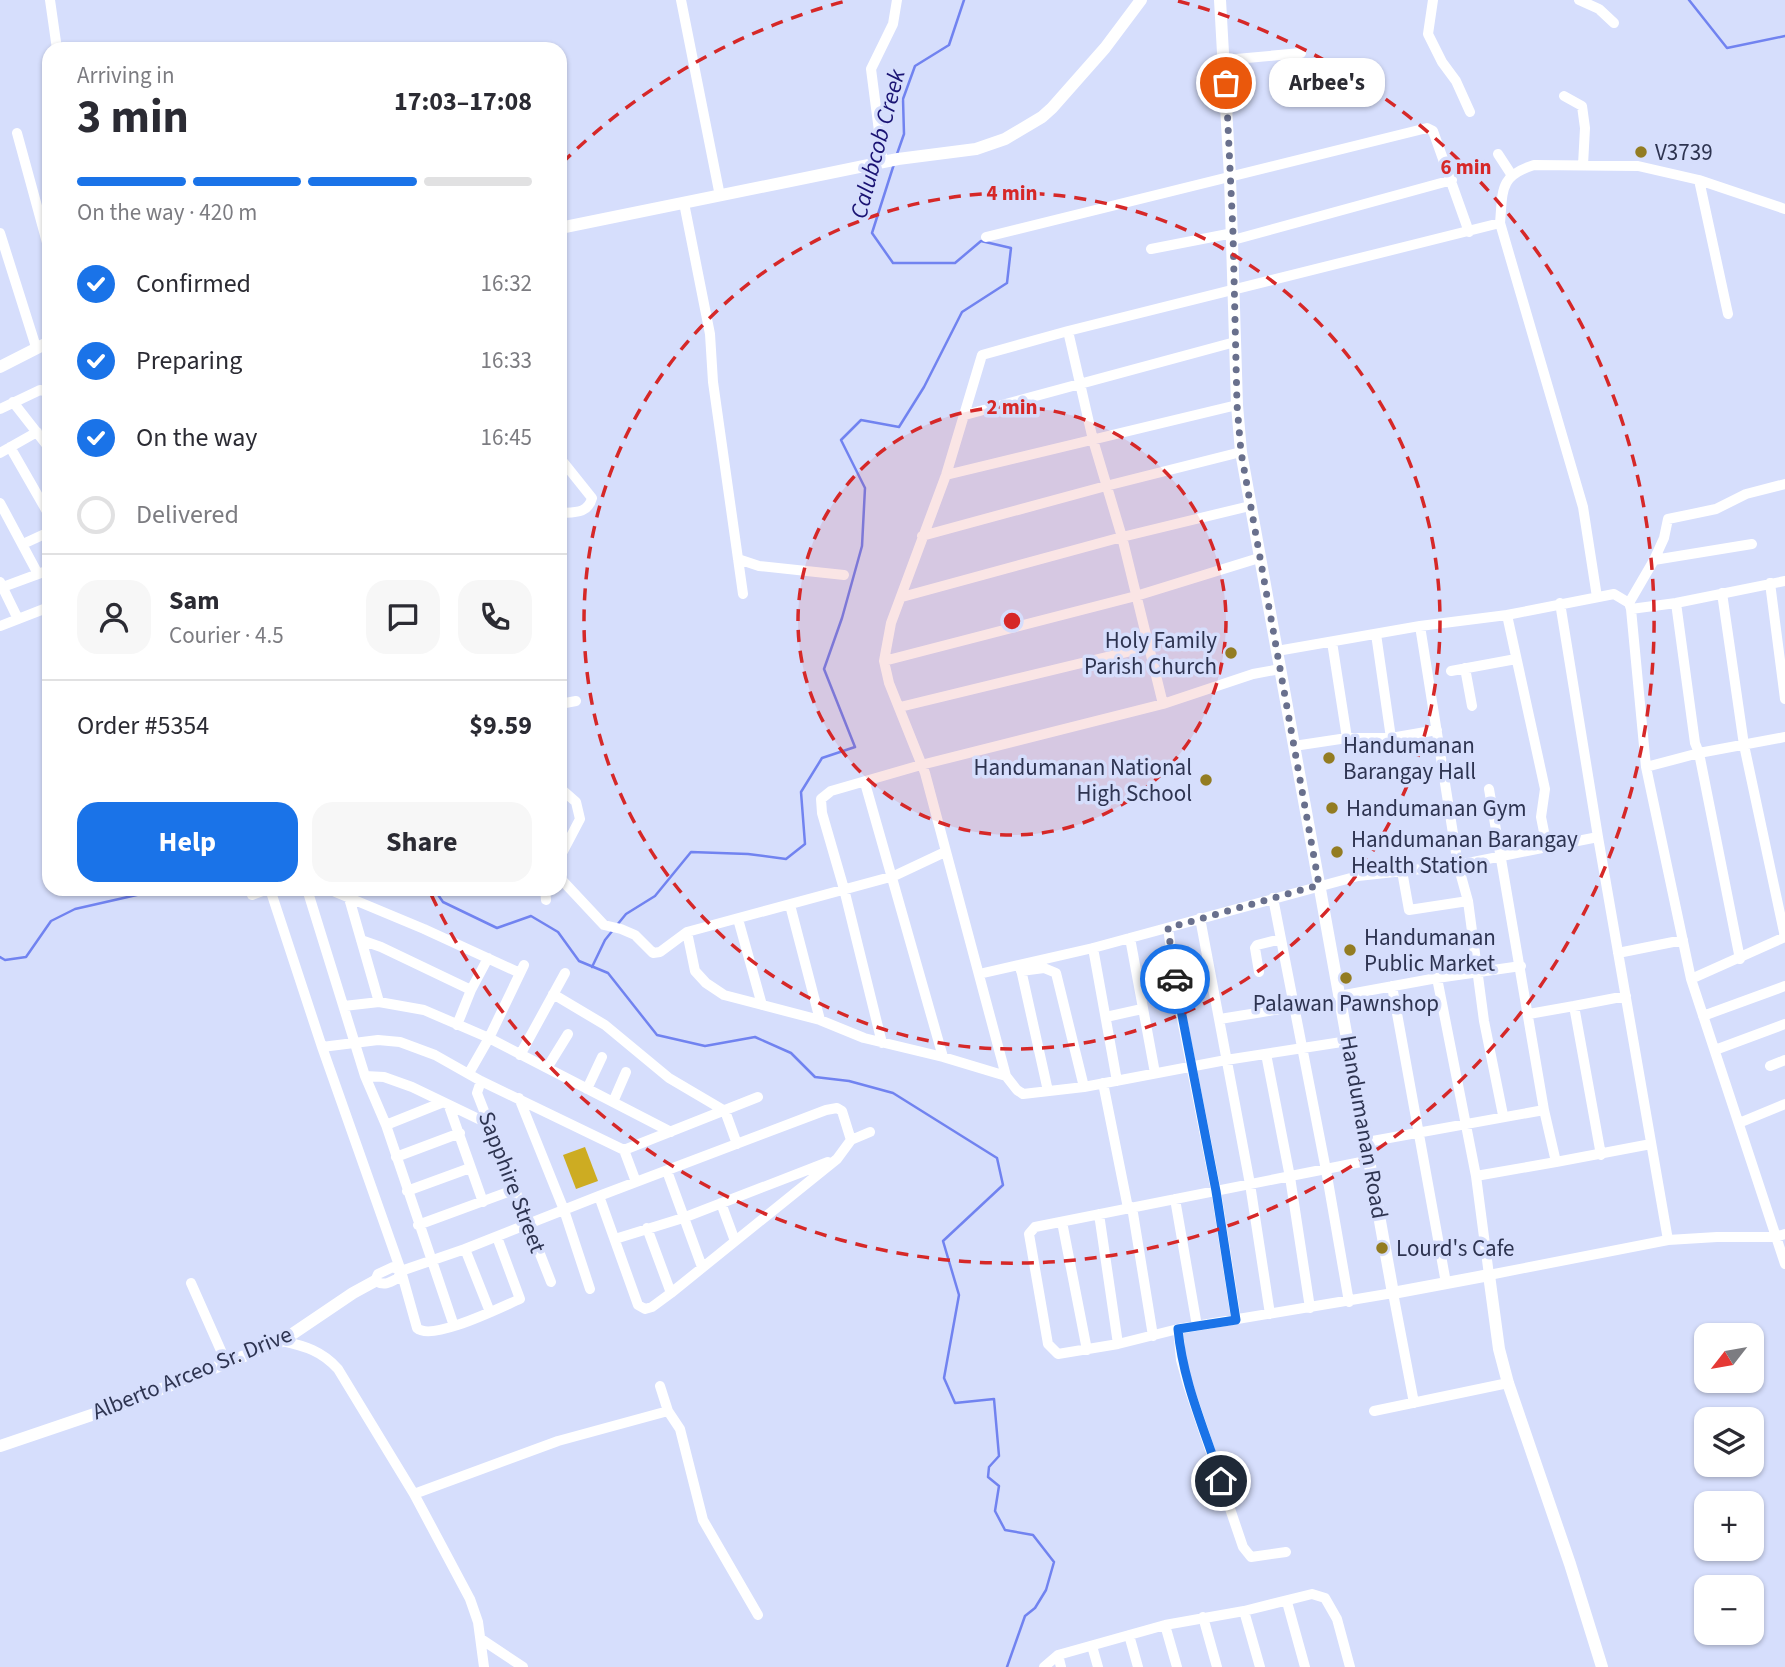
<!DOCTYPE html>
<meta charset="utf-8">
<style>
:root{--surface:#fff;--page:#f7f7f7;--text:#2b2b33;--muted:#7c7c81;--line:#e1e1e2;--accent:#1a73e8}
body{margin:0;font-family:"Source Sans 3",sans-serif;background:var(--page);color:var(--text);height:100vh;display:flex;flex-direction:column;font-size:26px;white-space:nowrap}
*{box-sizing:border-box;margin:0}
p{font-size:23px;color:var(--muted)}
.icon{flex:none;width:38px;height:38px;fill:none;stroke:currentColor;stroke-width:2;stroke-linecap:round;stroke-linejoin:round}
.map{position:relative;flex:1;overflow:hidden}
.sheet{position:absolute;left:42px;top:42px;width:525px;height:854px;display:flex;flex-direction:column;background:var(--surface);border-radius:21px;box-shadow:0 2px 5px #0004}
.sheet>*{flex:none}
.needle{width:46px;rotate:239deg}
.controls{position:absolute;left:1694px;top:1323px;display:grid;gap:14px}
.controls a{display:grid;place-items:center;width:70px;height:70px;border-radius:14px;background:var(--surface);box-shadow:0 2px 5px #0004;font-size:35px}
.pin{position:absolute;display:grid;place-items:center;width:60px;height:60px;color:#fff;margin:-30px;border:4px solid #fff;border-radius:50%;box-shadow:0 2px 7px #0007}
.courier{position:absolute;display:grid;place-items:center;width:70px;height:70px;margin:-35px;border:5px solid #1a73e8;border-radius:50%;background:#fff;color:#222;box-shadow:0 2px 9px #0007}
.bubble{position:absolute;height:49px;border-radius:21px;background:var(--surface);box-shadow:0 2px 5px #0004;font-size:23px;font-weight:700;line-height:49px;text-align:center}
.overview em{font-style:normal;font-weight:700}
.overview div{display:flex;flex-direction:column-reverse}
.overview{display:flex;align-items:center;justify-content:space-between;height:119px;padding:0 35px}
h1{font-size:46px;font-weight:700;line-height:52px}
.bar{display:grid;grid-template-columns:repeat(4,1fr);gap:10px 7px;align-content:center;height:84px;padding:0 35px}
.bar i{height:9px;border-radius:5px;background:var(--line)}
.bar .on{background:var(--accent)}
.bar p{grid-column:span 4}
.line{display:flex;align-items:center;gap:18px;padding:0 35px;border-top:2px solid var(--line)}
.line div{flex:1}
.round{display:grid;place-items:center;flex:none;width:74px;height:74px;border-radius:21px;background:var(--page)}
ol{padding:0 35px;list-style:none}
li{display:flex;align-items:center;gap:21px;height:77px}
li p{margin-inline-start:auto}
li .icon{padding:7px;border-radius:50%;background:var(--accent);color:#fff;stroke-width:4}
li:last-child{color:var(--muted)}
li i{width:38px;height:38px;border:4px solid var(--line);border-radius:50%}
.action{display:flex;gap:14px;margin-top:auto;padding:14px 35px}
.action a{flex:1;height:80px;border-radius:21px;background:var(--accent);color:#fff;font-size:28px;font-weight:700;line-height:80px;text-align:center}
.action a+a{background:var(--page);color:var(--text)}
.map>svg:first-child{display:block}
.pitch{fill:#cdac22}
.lines{fill:none;stroke-linecap:round;stroke-linejoin:round}
.stream{stroke:#7183f0;stroke-width:2.5}
.minor{stroke:#fff;stroke-width:10}
.tertiary{stroke:#fff;stroke-width:12}
.done{stroke:#69708d;stroke-width:7;stroke-dasharray:0 12.6}
.route{stroke:#1a73e8;stroke-width:9}
.ring{fill:none;stroke:#d62828;stroke-width:3.5;stroke-dasharray:12 9}
.poi-dot{fill:#937c22;stroke:#d6defc;stroke-width:2.5}
.labels{text-anchor:middle;dominant-baseline:central;stroke-width:7;stroke-linejoin:round;paint-order:stroke}
.poi-label{font-size:23px;fill:#2e3451;stroke:#d6defc;text-anchor:start}
.street-label{font-size:23px;fill:#2e3451;stroke:#d6defc}
.water-label{font-size:24px;font-style:italic;fill:#1a1373;stroke:#d6defc}
.centre{fill:#d62828;stroke:#d6defc;stroke-width:3.5}
.ring-label{font-size:21px;text-anchor:middle;font-weight:bold;fill:#d62828;stroke:#d6defc;stroke-width:7;stroke-linejoin:round;paint-order:stroke}
</style>
<div class="map">
<svg width="1785" height="1667" viewBox="0 0 1785 1667">
<rect width="100%" height="100%" fill="#d6defc"/>
<!-- pitch -->
<path class="pitch" d="M585 1147 598 1181 576 1189 563 1155Z"/>
<g class="lines">
<!-- stream -->
<path class="stream" d="M1689 0 1727 48 1785 36
M897 154 904 134 903 99 915 66 949 45 964 0
M434 889 443 902 497 928 531 916 558 932 579 961 608 973 657 1035 705 1046 755 1037 791 1053 815 1077 849 1081 893 1093 997 1158 1003 1185 943 1241 959 1295 944 1378 955 1403 994 1399 999 1456 989 1467 988 1477 999 1486 995 1511 1005 1530 1033 1535 1054 1562 1046 1590 1035 1608 1025 1616 1007 1667
M617 925 626 914 655 896 691 852 748 854 786 859 805 844 801 792 822 758 855 747 824 669 842 618 862 546 865 488 841 440 861 420 899 427 924 387 962 312 1007 283 1011 248 981 241 955 263H893L872 233 894 164
M0 957 5 960 26 957 51 921 75 909 141 894 149 889
M592 967 605 940 613 930"/>
<!-- minor -->
<path class="minor" d="M50 0 57 49
M681 0 720 196
M1433 0 1428 34 1442 62 1456 81 1470 112
M1579 0 1599 9 1614 23
M1225 60 1301 53
M1564 96 1582 106 1585 128 1583 165
M17 133 49 250
M1498 154 1511 174
M883 162 871 69 893 24 897 0
M1699 180 1728 314
M684 203 710 334 713 382 743 594
M1500 223C1503 190 1499 176 1534 165L1638 166 1699 180 1785 209
M0 233 36 347
M986 237 1427 128 1433 131 1469 232
M1233 240 1452 180
M1151 249 1233 233
M1068 331 1093 440 1122 537 1163 704
M13 402 49 448
M0 409 40 390 49 392
M965 415 1235 342
M10 447 49 515
M0 453 37 432
M560 458 592 498C588 514 574 512 560 513
M946 475 1237 405
M0 503 38 574
M922 536 1106 486 1241 452
M23 544 49 532
M738 559 759 566 844 575
M1654 560 1752 544
M0 582 18 619
M1770 583 1785 699
M0 588 49 570
M1722 593 1744 745 1785 937
M902 597 1122 537 1250 506
M1560 603 1598 837 1668 1240
M1629 603 1654 560 1664 538 1668 519 1716 509 1746 494 1785 484
M1676 603 1695 743 1699 753 1740 959
M1631 609 1676 603 1785 581
M0 626 49 607
M1420 626 1458 865 1468 901 1484 1021 1503 1115
M1376 634 1391 738
M1332 642 1347 738
M1277 651 1420 626 1507 615 1614 594 1629 603 1631 609 1646 767 1691 979 1785 1264
M884 661 1136 596 1259 558
M1465 668 1472 706
M1451 671 1516 659
M560 704 576 701
M900 707 1148 647
M1294 746 1347 738H1391L1437 730
M1646 767 1699 753 1785 737
M865 783 943 1057
M560 788 576 802 580 819 560 857
M1489 789 1544 1110 1556 1162 1651 1144
M1547 847 1598 837
M945 852 894 876 687 932 695 971 706 983 724 995 820 1020 864 1038 943 1057 1006 1076
M1402 871 1409 910 1468 901
M560 878 604 925 621 929 635 935 653 953 660 952 687 932
M270 889 322 1047 401 1271 417 1328C432 1342 501 1307 520 1299L497 1237
M307 889 365 1076 386 1125 454 1326
M328 889 424 929 520 973
M545 889 546 900
M252 895 268 889
M349 898 379 1002
M1273 898 1326 1170 1349 1302
M790 905 820 1020
M1200 918 1250 1184 1270 1314
M738 919 762 1005
M1168 928 1178 999 1216 1191 1236 1319
M1130 938 1155 1073
M361 940 381 947 471 990
M1093 948 1117 1081
M1618 953 1683 940
M1020 965 1048 1091
M1021 971 1044 968 1056 973 1084 1087
M1259 972 1255 948 1257 945 1281 939
M979 974 1093 948 1358 876 1458 865 1547 847 1541 817 1545 789 1507 615
M1437 978 1476 1176 1489 1275 1668 1240 1717 1237H1776L1785 1234
M1691 979 1785 937
M1392 986 1446 1283
M553 994 605 1025 669 1078 725 1111 737 1144
M1339 996 1437 978 1521 966
M344 1006 379 1002 424 1010 489 1038 671 1132
M1529 1014 1574 1006
M1703 1016 1785 986
M1106 1017 1142 1009
M1220 1019 1293 1007
M457 1025 471 990 488 958
M1348 1041 1226 1060 1084 1087 1023 1094 1017 1090 1006 1076 925 773 889 683 884 661 891 623 946 475 982 355 1068 331 1500 223 1583 507 1597 597
M882 1043 844 889 822 813 821 799 831 791 921 765 1163 704 1253 674 1280 669
M322 1047 378 1040 400 1042 435 1055 481 1081 624 1150 758 1097
M1715 1050 1785 1024
M1266 1054 1290 1177 1310 1308
M520 1055 565 973
M1770 1066 1785 1060
M547 1068 568 1034
M469 1073 489 1038 524 965
M365 1076 384 1077 412 1087 491 1125
M481 1081 477 1093 551 1282
M1103 1083 1128 1208
M587 1089 602 1057
M519 1098 564 1210 590 1289
M613 1102 626 1072
M449 1106 483 1202
M1739 1123 1785 1104
M386 1125 441 1103
M1367 1142 1544 1110
M624 1150 636 1182
M1601 1155 1574 1006 1626 996
M396 1157 460 1133
M1371 1160 1035 1227 1029 1234 1048 1344 1058 1354 1118 1344 1178 1329 1393 1293 1414 1403
M667 1171 702 1267
M1476 1176 1556 1162
M407 1191 470 1168
M599 1196 638 1305 645 1309 652 1307 671 1293 837 1159 851 1140 870 1132
M1175 1199 1197 1326
M721 1203 735 1241
M1132 1207 1153 1336
M1099 1214 1118 1344
M1062 1222 1087 1350
M418 1225 516 1189
M647 1228 671 1293
M615 1239 683 1218 828 1162
M465 1249 490 1312
M401 1271 398 1278C389 1283 384 1286 375 1281L378 1274 393 1267 401 1271 465 1249 599 1196 826 1110 837 1108 842 1111 851 1140
M191 1283 226 1362
M1178 1329 1181 1360 1188 1385 1243 1547 1251 1557 1286 1552
M282 1341C305 1346 322 1351 338 1369L414 1494 558 1441 668 1411 660 1386
M668 1411 680 1429 703 1520 758 1615
M1374 1411 1508 1383
M414 1494 470 1599 478 1622 484 1667
M1287 1602 1305 1667
M1244 1611 1260 1667
M1203 1617 1217 1667
M1165 1625 1177 1667
M1129 1635 1138 1667
M481 1639 523 1667
M1092 1646 1098 1667
M1044 1667 1058 1655
M1061 1667 1058 1655 1165 1625 1244 1611 1312 1594 1325 1598 1337 1619 1350 1667"/>
<!-- tertiary -->
<path class="tertiary" d="M1220 0 1230 177 1237 405 1241 452 1393 1293 1489 1275 1499 1349 1508 1383 1570 1564 1602 1667
M560 228 898 159 976 149 1005 139 1042 117 1052 108 1105 48 1141 0
M0 367 49 342
M0 1446 121 1405 282 1341 353 1293 375 1281"/>
</g>
<g class="lines">
<!-- done -->
<path class="done" d="M1175 979 1168 928 1319 885 1241 452 1237 405 1233 233 1226 83"/>
<!-- route -->
<path class="route" d="M1175 979 1216 1191 1236 1320 1178 1329C1183 1383 1205 1430 1221 1481"/>
</g>
<!-- distance rings -->
<circle cx="1012" cy="621" r="214" fill="#d62828" fill-opacity=".12"/>
<g class="ring">
<circle cx="1012" cy="621" r="214"/>
<circle cx="1012" cy="621" r="428"/>
<path d="M562 163A642 642 0 0 1 846 1M1178 1A642 642 0 1 1 430 892"/>
</g>
<!-- markers -->
<g class="poi-dot">
<circle cx="1641" cy="152" r="7"/>
<circle cx="1231" cy="653" r="7"/>
<circle cx="1329" cy="758" r="7"/>
<circle cx="1206" cy="780" r="7"/>
<circle cx="1332" cy="808" r="7"/>
<circle cx="1337" cy="852" r="7"/>
<circle cx="1350" cy="950" r="7"/>
<circle cx="1346" cy="978" r="7"/>
<circle cx="1382" cy="1248" r="7"/>
</g>
<g class="labels">
<!-- poi labels -->
<g class="poi-label">
<text x="1655" y="152">V3739</text>
<text x="1217" y="640" text-anchor="end">Holy Family<tspan x="1217" dy="26">Parish Church</tspan></text>
<text x="1343" y="745">Handumanan<tspan x="1343" dy="26">Barangay Hall</tspan></text>
<text x="1192" y="767" text-anchor="end">Handumanan National<tspan x="1192" dy="26">High School</tspan></text>
<text x="1346" y="808">Handumanan Gym</text>
<text x="1351" y="839">Handumanan Barangay<tspan x="1351" dy="26">Health Station</tspan></text>
<text x="1364" y="937">Handumanan<tspan x="1364" dy="26">Public Market</tspan></text>
<text x="1346" y="1003" text-anchor="middle">Palawan Pawnshop</text>
<text x="1396" y="1248">Lourd's Cafe</text>
</g>
<!-- street labels -->
<g class="street-label">
<text transform="translate(1364 1127) rotate(80)">Handumanan Road</text>
<text transform="translate(512 1182) rotate(69)">Sapphire Street</text>
<text transform="translate(192 1373) rotate(-22)">Alberto Arceo Sr. Drive</text>
</g>
<!-- water labels -->
<g class="water-label">
<text transform="translate(878 144) rotate(-75)">Calubcob Creek</text>
</g>
</g>
<circle cx="1012" cy="621" r="10" class="centre"/>
<g class="ring-label">
<text x="1466" y="174">6 min</text>
<text x="1012" y="200">4 min</text>
<text x="1012" y="414">2 min</text>
</g>
</svg>
<div class="controls">
<a><svg class="needle" viewBox="-14 -14 28 28"><path d="M0-13l5 13h-10z" fill="#e53935"/><path d="M0 13l5-13h-10z" fill="#7c7c81"/></svg></a>
<a><svg class="icon" aria-label="layers" viewBox="0 0 24 24"><path d="M12 4l9 5-9 5-9-5zM3 14l9 5 9-5"/></svg></a>
<a>+</a>
<a>−</a>
</div>
<div class="pin" style="left:1226px;top:83px;background:#ea580c"><svg class="icon" aria-label="bag" viewBox="0 0 24 24"><path d="M5 8h14l-1 12H6zM9 8a3 3 0 0 1 6 0"/></svg></div>
<div class="pin" style="left:1221px;top:1481px;background:#1f2937"><svg class="icon" aria-label="home" viewBox="0 0 24 24"><path d="M3 11l9-7 9 7M6 9v11h12V9"/></svg></div>
<div class="courier" style="left:1175px;top:979px"><svg class="icon" aria-label="car" viewBox="0 0 24 24"><path d="M5 17H2v-5l4-1 3-4h7l3 4 3 1v5h-3M9 17h6M6 11h13"/><circle cx="7" cy="17" r="2"/><circle cx="17" cy="17" r="2"/></svg></div>
<div class="bubble" style="left:1269px;top:58px;width:116px">Arbee's</div>
<section class="sheet">
<div class="overview"><div><h1>3 min</h1><p>Arriving in</p></div><em>17:03–17:08</em></div>
<div class="bar"><i class="on"></i><i class="on"></i><i class="on"></i><i></i><p>On the way · 420 m</p></div>
<ol>
<li><svg class="icon" aria-label="check" viewBox="0 0 24 24"><path d="M5 12l5 5 9-10"/></svg>Confirmed<p>16:32</p></li>
<li><svg class="icon" aria-label="check" viewBox="0 0 24 24"><path d="M5 12l5 5 9-10"/></svg>Preparing<p>16:33</p></li>
<li><svg class="icon" aria-label="check" viewBox="0 0 24 24"><path d="M5 12l5 5 9-10"/></svg>On the way<p>16:45</p></li>
<li><i></i>Delivered</li>
</ol>
<div class="line" style="height:126px"><a class="round"><svg class="icon" aria-label="person" viewBox="0 0 24 24"><circle cx="12" cy="8" r="4"/><path d="M4 21q1-7 8-7t8 7"/></svg></a><div><b>Sam</b><p>Courier · 4.5</p></div><a class="round"><svg class="icon" aria-label="chat" viewBox="0 0 24 24"><path d="M4 5h16v11H9l-5 4z"/></svg></a><a class="round"><svg class="icon" aria-label="phone" viewBox="0 0 24 24"><path d="M5 4h4l2 5-3 2q2 4 5 5l2-3 5 2v4C11 20 4 13 5 4z"/></svg></a></div>
<div class="line" style="height:91px"><div>Order #5354</div><b>$9.59</b></div>
<div class="action"><a>Help</a><a>Share</a></div>
</section>
</div>
